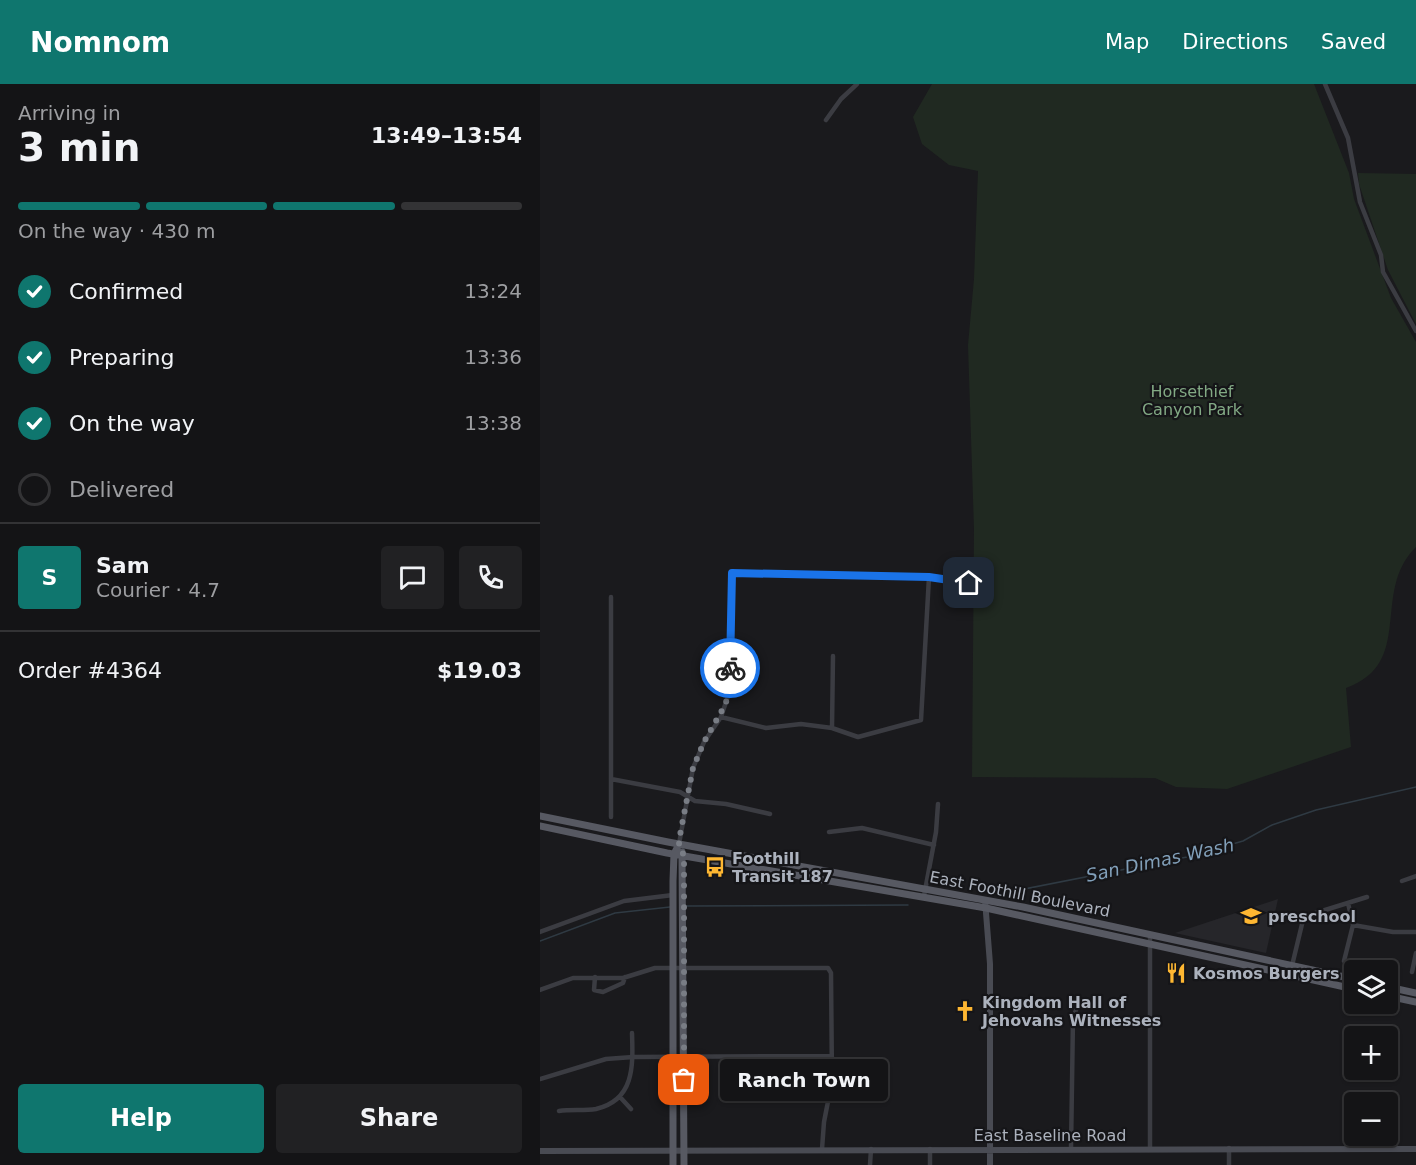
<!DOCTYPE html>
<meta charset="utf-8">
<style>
:root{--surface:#141416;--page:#212123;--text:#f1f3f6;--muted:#9d9ea1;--line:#333335;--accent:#0f766e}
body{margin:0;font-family:"DejaVu Sans",sans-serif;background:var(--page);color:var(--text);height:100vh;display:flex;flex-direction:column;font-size:22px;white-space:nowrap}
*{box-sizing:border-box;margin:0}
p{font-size:20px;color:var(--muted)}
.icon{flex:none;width:33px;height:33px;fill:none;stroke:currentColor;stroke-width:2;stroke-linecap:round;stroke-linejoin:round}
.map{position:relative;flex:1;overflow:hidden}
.side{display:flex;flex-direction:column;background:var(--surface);width:540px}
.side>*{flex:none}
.fabs{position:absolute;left:804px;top:876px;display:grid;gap:12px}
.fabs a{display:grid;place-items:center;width:54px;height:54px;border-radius:6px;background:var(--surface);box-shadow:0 2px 4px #0004,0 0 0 2px var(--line);font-size:30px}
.pin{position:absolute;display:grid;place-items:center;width:51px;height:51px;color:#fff;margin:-26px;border-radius:12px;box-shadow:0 3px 9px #0006}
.courier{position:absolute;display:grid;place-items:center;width:60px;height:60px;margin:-30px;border:4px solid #1a73e8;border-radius:50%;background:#fff;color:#222;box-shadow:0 2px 8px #0007}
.bubble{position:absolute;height:42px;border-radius:6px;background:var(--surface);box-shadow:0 2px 4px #0004,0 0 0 2px var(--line);font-size:20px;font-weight:800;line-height:42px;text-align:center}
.head em{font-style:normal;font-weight:800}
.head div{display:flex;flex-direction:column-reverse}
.head{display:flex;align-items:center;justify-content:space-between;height:102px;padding:0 18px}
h1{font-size:39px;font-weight:800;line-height:45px}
.bar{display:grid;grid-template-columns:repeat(4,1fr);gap:9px 6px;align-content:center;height:72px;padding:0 18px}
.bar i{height:8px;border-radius:4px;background:var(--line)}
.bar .current{background:var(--accent)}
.bar p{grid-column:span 4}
.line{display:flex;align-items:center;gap:15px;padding:0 18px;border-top:2px solid var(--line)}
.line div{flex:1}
.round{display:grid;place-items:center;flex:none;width:63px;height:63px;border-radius:6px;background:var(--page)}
ol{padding:0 18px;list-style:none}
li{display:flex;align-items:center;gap:18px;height:66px}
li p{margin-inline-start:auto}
li .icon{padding:6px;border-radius:50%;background:var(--accent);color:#fff;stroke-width:4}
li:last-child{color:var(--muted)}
li i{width:33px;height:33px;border:3px solid var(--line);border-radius:50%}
.cta{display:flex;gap:12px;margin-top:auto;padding:12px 18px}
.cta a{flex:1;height:69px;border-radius:6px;background:var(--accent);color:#fff;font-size:24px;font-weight:800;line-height:69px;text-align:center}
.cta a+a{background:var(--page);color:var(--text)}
header{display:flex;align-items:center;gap:36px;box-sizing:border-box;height:84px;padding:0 30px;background:var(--accent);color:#fff}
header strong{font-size:28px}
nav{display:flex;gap:33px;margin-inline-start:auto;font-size:21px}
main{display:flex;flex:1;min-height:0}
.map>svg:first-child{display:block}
.built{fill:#26262a}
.green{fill:#202921}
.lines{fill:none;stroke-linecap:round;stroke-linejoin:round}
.stream{stroke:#2f3a43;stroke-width:1.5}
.minor{stroke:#3b3c42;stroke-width:4.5}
.secondary{stroke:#494b53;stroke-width:6}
.primary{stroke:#575962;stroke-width:7}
.done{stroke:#797d85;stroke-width:6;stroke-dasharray:0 10.8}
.route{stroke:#1a73e8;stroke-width:8}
.labels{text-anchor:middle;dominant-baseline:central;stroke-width:4.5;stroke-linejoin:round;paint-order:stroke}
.park-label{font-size:16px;fill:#82a984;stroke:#151518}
.poi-label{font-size:16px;font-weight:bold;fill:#acb2bd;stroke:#151518;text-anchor:start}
.street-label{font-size:16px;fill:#acb2bd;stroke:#151518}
.water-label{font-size:18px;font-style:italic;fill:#82a0ba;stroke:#151518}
</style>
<header>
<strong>Nomnom</strong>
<nav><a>Map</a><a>Directions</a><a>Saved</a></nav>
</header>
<main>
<section class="side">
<div class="head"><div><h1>3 min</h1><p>Arriving in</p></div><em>13:49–13:54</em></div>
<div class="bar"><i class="current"></i><i class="current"></i><i class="current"></i><i></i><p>On the way · 430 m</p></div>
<ol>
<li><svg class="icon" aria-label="check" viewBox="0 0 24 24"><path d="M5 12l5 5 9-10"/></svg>Confirmed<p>13:24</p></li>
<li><svg class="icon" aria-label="check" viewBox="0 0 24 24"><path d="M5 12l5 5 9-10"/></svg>Preparing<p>13:36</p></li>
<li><svg class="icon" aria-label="check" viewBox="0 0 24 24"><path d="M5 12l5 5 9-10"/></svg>On the way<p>13:38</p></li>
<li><i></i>Delivered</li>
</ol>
<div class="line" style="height:108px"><b class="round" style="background:var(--accent);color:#fff">S</b><div><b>Sam</b><p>Courier · 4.7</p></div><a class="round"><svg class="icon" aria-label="chat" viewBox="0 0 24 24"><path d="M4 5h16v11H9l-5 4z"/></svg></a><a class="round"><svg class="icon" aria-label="phone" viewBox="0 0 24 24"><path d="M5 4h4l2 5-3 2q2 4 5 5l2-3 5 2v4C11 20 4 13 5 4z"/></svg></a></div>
<div class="line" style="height:78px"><div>Order #4364</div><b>$19.03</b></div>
<div class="cta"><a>Help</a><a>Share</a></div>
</section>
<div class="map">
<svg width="876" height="1081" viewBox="0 0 876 1081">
<rect width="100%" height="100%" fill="#1a1a1d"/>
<!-- built -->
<path class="built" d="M738 815 726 869 635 849Z"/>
<!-- green -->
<path class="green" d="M392 0H774L809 89 814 115 851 214 876 258V463C830 508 876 579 806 604L811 663 687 705 636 703 615 694 432 693 434 445 428 261 434 195 438 87 409 81 382 60 373 33Z
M818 89 876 90V240L848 186 819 100Z"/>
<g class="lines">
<!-- stream -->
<path class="stream" d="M464 809 647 773 703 757 732 741 776 726 876 703
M147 822 368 821
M0 857 75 829 130 823"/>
<!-- minor -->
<path class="minor" d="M785 0 808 54 820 118 841 171 843 188 876 247
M286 36 301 15 317 0
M71 513V733
M181 633 226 644 261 640 292 644 318 653 381 636 389 493
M292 644 293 572
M71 695 140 708 155 717 186 720 230 730
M289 748 322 744 394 761
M139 760 153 684 164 658 181 633 189 609 192 489 389 493 429 499
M862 797 876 792
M384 812 396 748 398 720
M813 841 853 848H876
M0 848 84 817 133 811
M610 851V1064
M804 877 813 841 808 819
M872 888 876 869
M750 890 763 836 769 831 827 813
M55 893 54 906 63 908 83 899 85 893
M0 906 33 894H83L115 884H288L291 889 292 997 284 1038 282 1065
M0 995 66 975 93 973 292 972
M80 1013 91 1025
M19 1027C31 1025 44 1027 56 1025 95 1016 93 981 92 949
M689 1064V1081
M531 1065 533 934 536 926
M330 1081 331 1065
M390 1081V1065"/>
<!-- secondary -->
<path class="secondary" d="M445 816 450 880V1081
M0 1067 876 1065"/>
<!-- primary -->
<path class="primary" d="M0 732 128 758 483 823 814 895
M0 742 127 769 446 824 814 905
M142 768 144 1081
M848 903 876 909
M848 912 876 918
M133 1081V797L134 770 139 760"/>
</g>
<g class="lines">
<!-- done -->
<path class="done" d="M144 996V772L139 760 140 751 153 684 164 658 185 621 189 609 190 584"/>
<!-- route -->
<path class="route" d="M190 584 192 489 389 493 429 499"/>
</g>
<!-- icons -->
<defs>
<g id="bus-bare" transform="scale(1.62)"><path d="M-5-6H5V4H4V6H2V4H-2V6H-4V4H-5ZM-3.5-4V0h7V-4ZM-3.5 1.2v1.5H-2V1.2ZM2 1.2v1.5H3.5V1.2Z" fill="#feb732" stroke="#151518" stroke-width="2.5" paint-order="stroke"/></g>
<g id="school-bare" transform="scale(1.62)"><path d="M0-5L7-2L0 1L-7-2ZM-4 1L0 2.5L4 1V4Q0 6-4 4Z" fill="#feb732" stroke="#151518" stroke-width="2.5" paint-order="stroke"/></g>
<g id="restaurant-bare" transform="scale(1.62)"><path d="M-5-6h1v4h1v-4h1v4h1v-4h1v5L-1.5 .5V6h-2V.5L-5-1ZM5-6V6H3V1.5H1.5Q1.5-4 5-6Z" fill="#feb732" stroke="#151518" stroke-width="2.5" paint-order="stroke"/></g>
<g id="church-bare" transform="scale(1.62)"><path d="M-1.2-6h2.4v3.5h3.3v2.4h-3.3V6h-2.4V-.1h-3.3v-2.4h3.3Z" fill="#feb732" stroke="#151518" stroke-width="2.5" paint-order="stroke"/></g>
</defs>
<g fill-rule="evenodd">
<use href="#bus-bare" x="175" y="783"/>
<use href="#school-bare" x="711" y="832"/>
<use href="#restaurant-bare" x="636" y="889"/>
<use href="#church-bare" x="425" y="927"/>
</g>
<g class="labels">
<!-- park labels -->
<g class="park-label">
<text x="652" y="307">Horsethief<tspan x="652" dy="18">Canyon Park</tspan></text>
</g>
<!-- poi labels -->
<g class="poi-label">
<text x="192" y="774">Foothill<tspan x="192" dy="18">Transit 187</tspan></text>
<text x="728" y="832">preschool</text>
<text x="653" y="889">Kosmos Burgers</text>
<text x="442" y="918">Kingdom Hall of<tspan x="442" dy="18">Jehovahs Witnesses</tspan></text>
</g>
<!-- street labels -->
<g class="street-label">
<text transform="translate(480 810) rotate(11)">East Foothill Boulevard</text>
<text x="510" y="1051">East Baseline Road</text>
</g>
<!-- water labels -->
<g class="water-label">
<text transform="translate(620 776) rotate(-12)">San Dimas Wash</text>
</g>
</g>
</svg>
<div class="fabs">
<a><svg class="icon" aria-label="layers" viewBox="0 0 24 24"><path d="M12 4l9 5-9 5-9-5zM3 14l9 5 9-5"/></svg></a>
<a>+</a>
<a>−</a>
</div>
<div class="pin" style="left:144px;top:996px;background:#ea580c"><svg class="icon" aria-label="bag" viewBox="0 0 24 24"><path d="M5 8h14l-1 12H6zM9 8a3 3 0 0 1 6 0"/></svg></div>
<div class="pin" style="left:429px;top:499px;background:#1f2937"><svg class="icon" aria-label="home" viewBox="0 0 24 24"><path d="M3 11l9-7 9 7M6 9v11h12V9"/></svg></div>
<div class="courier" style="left:190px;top:584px"><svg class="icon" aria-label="bike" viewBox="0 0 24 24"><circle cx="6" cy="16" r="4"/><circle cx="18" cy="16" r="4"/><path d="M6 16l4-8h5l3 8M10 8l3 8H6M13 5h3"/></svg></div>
<div class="bubble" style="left:180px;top:975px;width:168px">Ranch Town</div>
</div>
</main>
